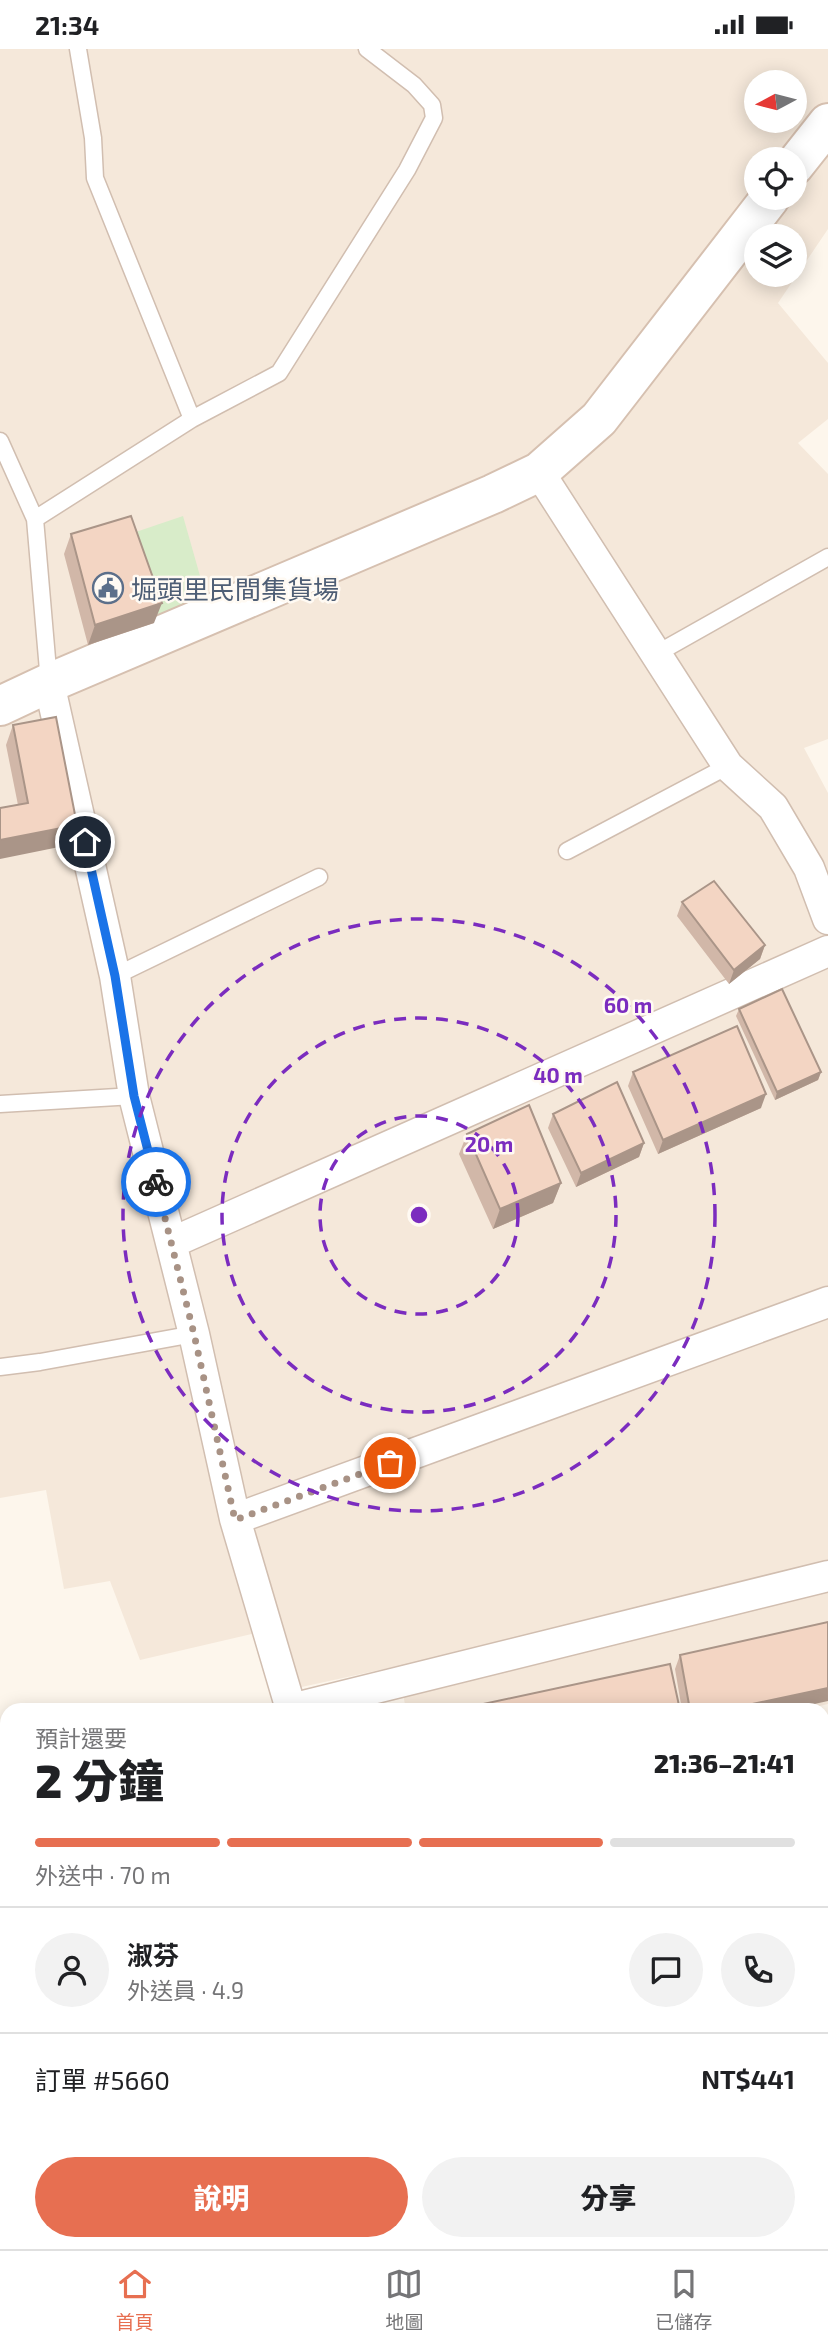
<!DOCTYPE html>
<html lang="zh-TW">
<meta charset="utf-8">
<style>
:root{--surface:#fff;--page:#f2f2f2;--text:#202124;--muted:#757577;--line:#e0e0e0;--accent:#e76f51}
body{margin:0;font-family:"Exo 2","Noto Sans TC",sans-serif;background:var(--page);color:var(--text);height:100vh;display:flex;flex-direction:column;font-size:26px;white-space:nowrap}
*{box-sizing:border-box;margin:0}
p{font-size:23px;color:var(--muted)}
.icon{flex:none;width:38px;height:38px;fill:none;stroke:currentColor;stroke-width:2;stroke-linecap:round;stroke-linejoin:round}
.map{position:relative;flex:1;overflow:hidden}
.details{position:absolute;left:0px;top:1654px;width:830px;height:548px;display:flex;flex-direction:column;background:var(--surface);border-radius:21px 21px 0 0;box-shadow:0 4px 18px #0003}
.details>*{flex:none}
.needle{width:46px;rotate:263deg}
.tools{position:absolute;left:744px;top:21px;display:grid;gap:14px}
.tools a{display:grid;place-items:center;width:63px;height:63px;border-radius:50%;background:var(--surface);box-shadow:0 4px 18px #0003;font-size:35px}
.pin{position:absolute;display:grid;place-items:center;width:60px;height:60px;color:#fff;margin:-30px;border:4px solid #fff;border-radius:50%;box-shadow:0 2px 7px #0007}
.courier{position:absolute;display:grid;place-items:center;width:70px;height:70px;margin:-35px;border:5px solid #1a73e8;border-radius:50%;background:#fff;color:#222;box-shadow:0 2px 9px #0007}
.head em{font-style:normal;font-weight:800}
.head div{display:flex;flex-direction:column-reverse}
.head{display:flex;align-items:center;justify-content:space-between;height:119px;padding:0 35px}
h1{font-size:46px;font-weight:800;line-height:52px}
.bar{display:grid;grid-template-columns:repeat(4,1fr);gap:10px 7px;align-content:center;height:84px;padding:0 35px}
.bar i{height:9px;border-radius:5px;background:var(--line)}
.bar .selected{background:var(--accent)}
.bar p{grid-column:span 4}
.line{display:flex;align-items:center;gap:18px;padding:0 35px;border-top:2px solid var(--line)}
.line div{flex:1}
.round{display:grid;place-items:center;flex:none;width:74px;height:74px;border-radius:37px;background:var(--page)}
.primary-button{display:flex;gap:14px;margin-top:auto;padding:14px 35px}
.primary-button a{flex:1;height:80px;border-radius:42px;background:var(--accent);color:#fff;font-size:28px;font-weight:800;line-height:80px;text-align:center}
.primary-button a+a{background:var(--page);color:var(--text)}
.status{display:flex;justify-content:space-between;align-items:center;height:49px;padding:0 35px;background:var(--surface);direction:ltr}
.status svg{height:19px;fill:currentColor}
.tab-bar{display:flex;justify-content:space-around;align-items:center;height:98px;border-top:2px solid var(--line);background:var(--surface);font-size:19px;color:var(--muted)}
.tab-bar a{display:grid;justify-items:center;gap:4px}
.tab-bar .selected{color:var(--accent)}
.map>svg:first-child{display:block}
.residential{fill:#f5e8da;fill-rule:evenodd}
.green{fill:#d8ecc9}
.lines{fill:none;stroke-linecap:round;stroke-linejoin:round}
.lane-casing{stroke:#d1beb0;stroke-width:19}
.street-casing{stroke:#d1beb0;stroke-width:33}
.secondary-casing{stroke:#d6c0b0;stroke-width:42}
.lane{stroke:#fff;stroke-width:16}
.street{stroke:#fff;stroke-width:30}
.secondary{stroke:#fff;stroke-width:38}
.wall{fill:#d1b7a8}
.shaded-wall{fill:#aa9588}
.building{fill:#f3d5c3;stroke:#aa9588;stroke-width:2}
.done{stroke:#a89285;stroke-width:7;stroke-dasharray:0 12.6}
.route{stroke:#1a73e8;stroke-width:9}
.ring{fill:none;stroke:#7b2cbf;stroke-width:3.5;stroke-dasharray:12 9}
.labels{text-anchor:middle;dominant-baseline:central;stroke-width:5;stroke-linejoin:round;paint-order:stroke}
.service-label{font-size:26px;fill:#4e5e75;stroke:#fffaf3;text-anchor:start}
.centre{fill:#7b2cbf;stroke:#fffaf3;stroke-width:3.5}
.ring-label{font-size:21px;text-anchor:middle;font-weight:bold;fill:#7b2cbf;stroke:#fffaf3;stroke-width:5;stroke-linejoin:round;paint-order:stroke}
</style>
<div class="status"><b>21:34</b><svg viewBox="0 0 49 12"><path d="M0 12V9h3v3zM5 12V6h3v6zM10 12V3h3v9zM15 12V0h3v12zM26 1h20v11H26zM47 4h2v5h-2z"/></svg></div>
<div class="map">
<svg width="828" height="2200" viewBox="0 0 828 2200">
<rect width="100%" height="100%" fill="#fdf6ec"/>
<!-- residential -->
<path class="residential" d="M0 0H828V180L778 254 828 314V370L798 394 828 425V690L804 699 828 744V1655L802 1661H406L398 1617 297 1639 277 1579 140 1611 110 1532 64 1540 46 1441 0 1449ZM756 33H794V72H756ZM756 110H794V149H756ZM756 187H794V226H756Z"/>
<!-- green -->
<path class="green" d="M183 467 206 548 154 574 124 487Z"/>
<g class="lines">
<!-- lane casing -->
<g class="lane-casing">
<path id="lane" d="M78 0 93 89 95 129 192 370
M0 392 35 470 49 633
M35 470 192 370 279 324 407 121 434 69 432 56 414 36 367 0
M656 605 828 508
M567 802 728 717
M115 927 319 828
M0 1055 134 1047
M0 1318 40 1313 194 1285
M344 2194 346 2200"/>
</g>
<!-- street casing -->
<g class="street-casing">
<path id="street" d="M539 423 728 717 773 758 809 819 828 870
M49 634 115 927 134 1047 194 1285 235 1470 291 1660 828 1527
M171 1194 828 902
M235 1470 828 1253"/>
</g>
<!-- secondary casing -->
<g class="secondary-casing">
<path id="secondary" d="M794 117 828 74
M0 657 49 634 493 445 539 423 599 370 770 149"/>
</g>
<!-- lane -->
<use href="#lane" class="lane"/>
<!-- street -->
<use href="#street" class="street"/>
<!-- secondary -->
<use href="#secondary" class="secondary"/>
</g>
<!-- wall -->
<path class="wall" d="M71 485 154 574 88 596 64 505Z
M13 676 77 776 69 796 18 756 6 696Z
M682 853 765 896 760 910 729 935 677 867Z
M739 960 821 1023 818 1031 775 1051 736 967Z
M633 1023 761 1059 658 1105 628 1037Z
M553 1065 644 1094 639 1108 576 1138 548 1079Z
M467 1085 561 1134 553 1154 493 1180 459 1105Z
M680 1606 787 1661H682L675 1620Z"/>
<!-- shaded-wall -->
<path class="shaded-wall" d="M162 554 154 574 88 596 95 576Z
M77 776 69 796 0 810V791Z
M765 896 760 910 729 935 734 921Z
M821 1023 818 1031 775 1051 777 1043Z
M766 1045 761 1059 658 1105 663 1091Z
M644 1094 639 1108 576 1138 581 1124Z
M561 1134 553 1154 493 1180 500 1160Z
M828 1639V1652L787 1661H724Z"/>
<!-- building -->
<path class="building" d="M131 467 162 554 95 576 71 485Z
M56 668 77 776 0 791V759L28 754 13 676Z
M714 832 765 896 734 921 682 853Z
M782 940 821 1023 777 1043 739 960Z
M737 977 766 1045 663 1091 633 1023Z
M617 1033 644 1094 581 1124 553 1065Z
M529 1056 561 1134 500 1160 467 1085Z
M828 1573V1639L724 1661H690L680 1606Z
M670 1615 680 1661H455L460 1660Z"/>
<g class="lines">
<!-- done -->
<path class="done" d="M156 1133 194 1285 235 1471 390 1414"/>
<!-- route -->
<path class="route" d="M85 793 115 927 134 1047 156 1133"/>
</g>
<!-- distance rings -->
<g class="ring">
<circle cx="419" cy="1166" r="99"/>
<circle cx="419" cy="1166" r="197"/>
<circle cx="419" cy="1166" r="296"/>
</g>
<!-- icons -->
<defs>
<g id="civic-ring" transform="scale(1.575)"><circle r="9.5" fill="#fffaf3" stroke="#5c6f8a" stroke-width="1.5"/><path d="M-.6-6.5H3V-4.5H.6V-3L4-1V1h2V6H-6V1h2V-1L-.6-3ZM-1.2 2.5V6h2.4V2.5Z" fill="#5c6f8a"/></g>
</defs>
<g fill-rule="evenodd">
<use href="#civic-ring" x="108" y="539"/>
</g>
<g class="labels">
<!-- service labels -->
<g class="service-label">
<text x="131" y="539">堀頭里民間集貨場</text>
</g>
</g>
<circle cx="419" cy="1166" r="10" class="centre"/>
<g class="ring-label">
<text x="628" y="964">60 m</text>
<text x="558" y="1034">40 m</text>
<text x="489" y="1103">20 m</text>
</g>
</svg>
<div class="tools">
<a><svg class="needle" viewBox="-14 -14 28 28"><path d="M0-13l5 13h-10z" fill="#e53935"/><path d="M0 13l5-13h-10z" fill="#757577"/></svg></a>
<a><svg class="icon" aria-label="locate" viewBox="0 0 24 24"><circle cx="12" cy="12" r="6"/><path d="M12 2v4M12 18v4M2 12h4M18 12h4"/></svg></a>
<a><svg class="icon" aria-label="layers" viewBox="0 0 24 24"><path d="M12 4l9 5-9 5-9-5zM3 14l9 5 9-5"/></svg></a>
</div>
<div class="pin" style="left:390px;top:1414px;background:#ea580c"><svg class="icon" aria-label="bag" viewBox="0 0 24 24"><path d="M5 8h14l-1 12H6zM9 8a3 3 0 0 1 6 0"/></svg></div>
<div class="pin" style="left:85px;top:793px;background:#1f2937"><svg class="icon" aria-label="home" viewBox="0 0 24 24"><path d="M3 11l9-7 9 7M6 9v11h12V9"/></svg></div>
<div class="courier" style="left:156px;top:1133px"><svg class="icon" aria-label="bike" viewBox="0 0 24 24"><circle cx="6" cy="16" r="4"/><circle cx="18" cy="16" r="4"/><path d="M6 16l4-8h5l3 8M10 8l3 8H6M13 5h3"/></svg></div>
<section class="details">
<div class="head"><div><h1>2 分鐘</h1><p>預計還要</p></div><em>21:36–21:41</em></div>
<div class="bar"><i class="selected"></i><i class="selected"></i><i class="selected"></i><i></i><p>外送中 · 70 m</p></div>
<div class="line" style="height:126px"><a class="round"><svg class="icon" aria-label="person" viewBox="0 0 24 24"><circle cx="12" cy="8" r="4"/><path d="M4 21q1-7 8-7t8 7"/></svg></a><div><b>淑芬</b><p>外送員 · 4.9</p></div><a class="round"><svg class="icon" aria-label="chat" viewBox="0 0 24 24"><path d="M4 5h16v11H9l-5 4z"/></svg></a><a class="round"><svg class="icon" aria-label="phone" viewBox="0 0 24 24"><path d="M5 4h4l2 5-3 2q2 4 5 5l2-3 5 2v4C11 20 4 13 5 4z"/></svg></a></div>
<div class="line" style="height:91px"><div>訂單 #5660</div><b>NT$441</b></div>
<div class="primary-button"><a>說明</a><a>分享</a></div>
</section>
</div>
<nav class="tab-bar">
<a class="selected"><svg class="icon" aria-label="home" viewBox="0 0 24 24"><path d="M3 11l9-7 9 7M6 9v11h12V9"/></svg>首頁</a>
<a><svg class="icon" aria-label="map" viewBox="0 0 24 24"><path d="M3 6l6-2 6 2 6-2v14l-6 2-6-2-6 2zM9 4v14M15 6v14"/></svg>地圖</a>
<a><svg class="icon" aria-label="saved" viewBox="0 0 24 24"><path d="M7 4h10v16l-5-4-5 4z"/></svg>已儲存</a>
</nav>
